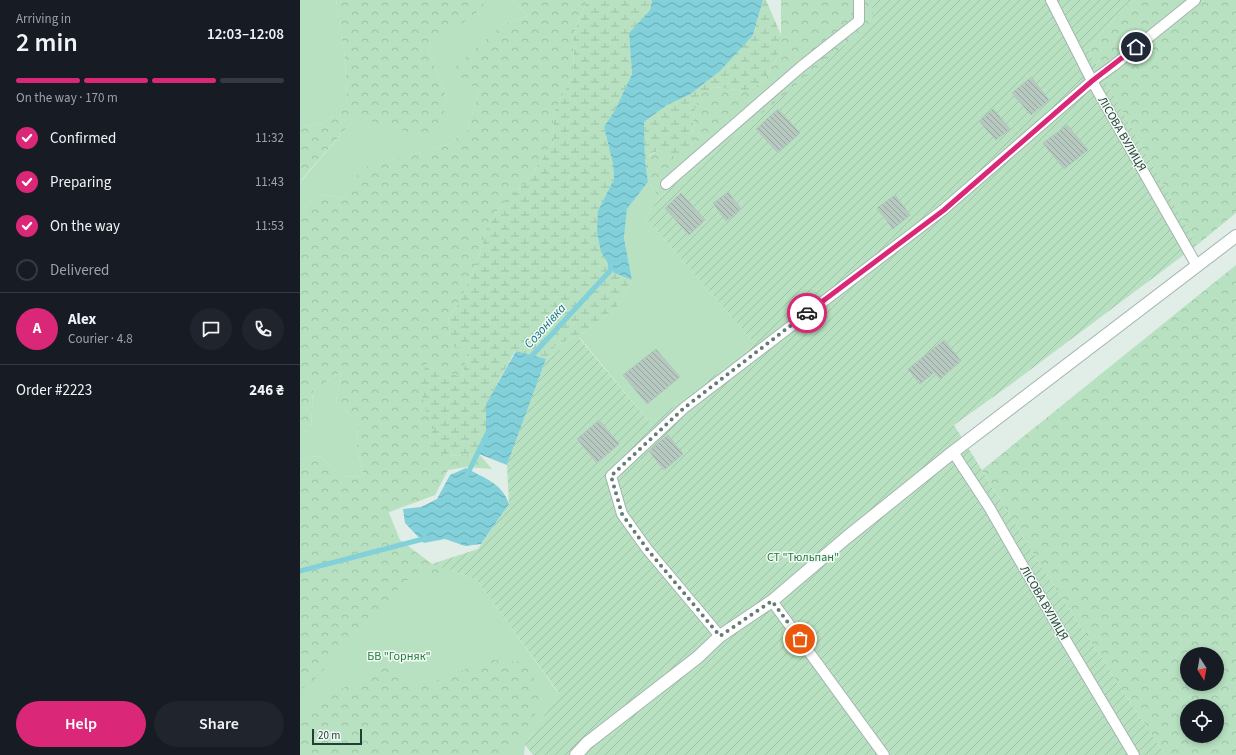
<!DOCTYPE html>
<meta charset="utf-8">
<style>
:root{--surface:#171b24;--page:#20242c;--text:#f1f3f6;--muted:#9ea1a6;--line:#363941;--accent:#db2777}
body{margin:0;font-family:"Source Sans 3",sans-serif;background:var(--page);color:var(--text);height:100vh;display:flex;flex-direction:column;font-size:15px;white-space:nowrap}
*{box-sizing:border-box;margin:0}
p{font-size:13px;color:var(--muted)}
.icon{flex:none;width:22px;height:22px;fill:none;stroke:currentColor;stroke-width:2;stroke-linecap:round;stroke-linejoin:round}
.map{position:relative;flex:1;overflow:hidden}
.side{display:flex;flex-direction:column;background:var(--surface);width:300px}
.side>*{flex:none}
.needle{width:26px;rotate:169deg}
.fabs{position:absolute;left:880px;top:647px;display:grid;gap:8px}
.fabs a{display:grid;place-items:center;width:44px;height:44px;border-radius:50%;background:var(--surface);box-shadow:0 2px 6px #0003;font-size:20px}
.scale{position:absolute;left:12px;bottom:10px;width:50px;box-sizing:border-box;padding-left:4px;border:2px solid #1f4035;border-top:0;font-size:11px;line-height:14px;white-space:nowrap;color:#1f4035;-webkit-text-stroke:3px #f2f9f5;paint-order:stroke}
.pin{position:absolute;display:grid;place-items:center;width:34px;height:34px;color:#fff;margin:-17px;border:2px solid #fff;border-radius:50%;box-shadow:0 1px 4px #0007}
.courier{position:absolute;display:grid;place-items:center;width:40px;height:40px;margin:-20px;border:3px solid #db2777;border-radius:50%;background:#fff;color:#222;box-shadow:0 1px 5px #0007}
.headline em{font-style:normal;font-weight:600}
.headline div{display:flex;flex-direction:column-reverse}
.headline{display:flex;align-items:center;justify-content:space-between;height:68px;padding:0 16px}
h1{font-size:26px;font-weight:600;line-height:30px}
.bar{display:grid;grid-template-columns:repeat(4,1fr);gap:6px 4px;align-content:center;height:48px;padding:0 16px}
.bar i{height:5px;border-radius:3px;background:var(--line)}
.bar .current{background:var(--accent)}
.bar p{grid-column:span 4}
.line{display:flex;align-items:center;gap:10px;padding:0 16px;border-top:1px solid var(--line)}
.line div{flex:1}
.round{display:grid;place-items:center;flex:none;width:42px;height:42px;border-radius:21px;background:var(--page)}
ol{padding:0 16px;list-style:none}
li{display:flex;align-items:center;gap:12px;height:44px}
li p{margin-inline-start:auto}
li .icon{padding:4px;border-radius:50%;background:var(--accent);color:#fff;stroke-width:4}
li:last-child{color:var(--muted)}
li i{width:22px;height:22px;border:2px solid var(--line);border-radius:50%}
.cta{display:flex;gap:8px;margin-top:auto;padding:8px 16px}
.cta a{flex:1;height:46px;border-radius:24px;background:var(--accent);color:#fff;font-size:16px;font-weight:600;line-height:46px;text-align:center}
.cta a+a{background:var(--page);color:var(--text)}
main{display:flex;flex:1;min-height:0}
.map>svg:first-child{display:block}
.green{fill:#b7e1c0}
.forest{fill:url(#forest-crowns);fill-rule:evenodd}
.wetland{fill:url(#wetland-marsh)}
.garden{fill:url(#garden-furrows)}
.water{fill:url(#water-waves)}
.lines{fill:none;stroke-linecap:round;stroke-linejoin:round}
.stream{stroke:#82d0d9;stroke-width:5}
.building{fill:url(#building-back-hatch);stroke:#b2c8be}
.lane-casing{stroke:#a3b6ae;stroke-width:12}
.street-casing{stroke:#a3b6ae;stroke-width:14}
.lane{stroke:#fff;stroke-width:10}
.street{stroke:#fff;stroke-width:12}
.done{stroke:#637d73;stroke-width:4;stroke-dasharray:0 7.2}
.route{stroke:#db2777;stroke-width:5}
.labels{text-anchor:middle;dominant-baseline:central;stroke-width:3;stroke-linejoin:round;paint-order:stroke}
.street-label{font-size:12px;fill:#1f4035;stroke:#f2f9f5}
.park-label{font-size:12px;fill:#247c41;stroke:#f2f9f5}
.water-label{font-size:13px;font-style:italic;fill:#117683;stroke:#f2f9f5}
</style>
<main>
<section class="side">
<div class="headline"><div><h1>2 min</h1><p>Arriving in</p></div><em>12:03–12:08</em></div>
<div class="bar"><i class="current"></i><i class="current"></i><i class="current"></i><i></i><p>On the way · 170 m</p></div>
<ol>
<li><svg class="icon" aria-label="check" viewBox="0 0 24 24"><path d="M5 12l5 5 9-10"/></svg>Confirmed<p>11:32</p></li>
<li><svg class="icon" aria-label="check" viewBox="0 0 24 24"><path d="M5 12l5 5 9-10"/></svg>Preparing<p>11:43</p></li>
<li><svg class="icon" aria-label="check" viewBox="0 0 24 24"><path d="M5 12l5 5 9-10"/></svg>On the way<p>11:53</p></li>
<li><i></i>Delivered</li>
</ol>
<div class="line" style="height:72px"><b class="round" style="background:var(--accent);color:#fff">A</b><div><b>Alex</b><p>Courier · 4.8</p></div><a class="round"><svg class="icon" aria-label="chat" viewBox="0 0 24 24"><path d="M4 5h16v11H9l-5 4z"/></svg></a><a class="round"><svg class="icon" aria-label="phone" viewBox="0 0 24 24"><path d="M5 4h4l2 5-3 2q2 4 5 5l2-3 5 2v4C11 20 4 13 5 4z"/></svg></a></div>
<div class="line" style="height:52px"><div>Order #2223</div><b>246 ₴</b></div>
<div class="cta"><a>Help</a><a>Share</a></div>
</section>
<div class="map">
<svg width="936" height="755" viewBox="0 0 936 755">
<defs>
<pattern id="forest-crowns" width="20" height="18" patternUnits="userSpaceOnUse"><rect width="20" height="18" fill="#b7e1c0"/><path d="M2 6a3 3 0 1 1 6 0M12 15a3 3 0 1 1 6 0" fill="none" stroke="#9dc2a6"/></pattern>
<pattern id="wetland-marsh" width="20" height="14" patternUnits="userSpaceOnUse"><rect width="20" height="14" fill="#b7e1c0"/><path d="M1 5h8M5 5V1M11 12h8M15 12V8" fill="none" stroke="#9dc2a6"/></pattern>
<pattern id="garden-furrows" width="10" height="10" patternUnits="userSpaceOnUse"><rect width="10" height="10" fill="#b7e1c0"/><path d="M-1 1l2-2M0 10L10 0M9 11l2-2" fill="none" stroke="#9dc2a6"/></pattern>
<pattern id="water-waves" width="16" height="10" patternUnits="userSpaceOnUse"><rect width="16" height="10" fill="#82d0d9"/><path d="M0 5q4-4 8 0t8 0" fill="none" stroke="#6aaab1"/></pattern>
<pattern id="building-back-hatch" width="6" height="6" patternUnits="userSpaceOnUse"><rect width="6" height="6" fill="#b6c8c0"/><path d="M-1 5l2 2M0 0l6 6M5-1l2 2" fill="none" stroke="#93a49d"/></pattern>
</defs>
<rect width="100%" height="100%" fill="#e1ede7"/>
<!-- green -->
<path class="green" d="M0 0H36L45 58 47 104 24 123 0 127Z
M182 0H213L228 16 202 25 151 72 179 90 168 130 147 145 63 168 43 198 19 194 0 213V184L2 180 56 117 149 103 128 49 183 7Z
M348 182 359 198 346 218 455 344 351 424 280 338 246 359 255 346 285 332 318 306 332 280 324 238 327 209Z
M41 372 36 402 58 422 57 447 64 477 42 476 19 456 0 459V433L11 430 13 390Z
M0 502 87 508 100 540 132 564 176 579 259 694 225 745 224 755H0Z"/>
<!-- forest -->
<path class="forest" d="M36 0H182L184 7 128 49 149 103 129 138 56 117 2 179 0 184V127L24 123 47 103 45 58Z
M213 0H287L286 2 273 36 274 73 253 114 254 141 228 180 205 200 187 227 176 267 158 304 148 319 150 339 168 350 162 378 126 411 136 423 128 442 148 456 179 454 192 469 167 467 148 470 135 495 84 514 90 533 132 564 164 568 107 580 14 680 0 690V459L19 456 42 476 64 477 57 447 58 422 36 402 41 372 13 390 11 430 0 433V213L19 194 43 198 62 168 147 145 168 130 179 90 150 72 202 25 228 16Z
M481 0H572L574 22 359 198 348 182 345 160C359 146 372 149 391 148L394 112 400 94 414 87 445 91 462 83 474 64 481 48Z
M835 0H936V213L897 245 788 50 823 8Z
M936 265V755H865L743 569 682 470ZM887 654H917V684H887ZM887 706H917V736H887Z
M191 660 229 662 241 704 210 755H0V717L26 696 94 664 117 687Z"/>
<!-- wetland -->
<path class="wetland" d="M287 0H352L350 10 329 33 332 74 315 110 304 127 313 164 314 179 298 211 314 273 332 280 318 306 285 332 255 346 246 359 215 351 186 404V439L179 454 148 456 136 454 128 442 135 423 126 411 119 384 127 363 162 378 168 350 149 346 150 339 148 319 158 304 176 267 187 227 205 200 228 180 254 141 253 114 274 73 273 36 286 2Z
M463 0H466L481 35V48L474 64 462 83 445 91 414 87 400 94 394 112 391 148 378 159 361 150 352 153 345 160 344 122 367 105 389 95 453 35Z"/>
<!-- garden -->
<path class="garden" d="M572 0H835L823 8 788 50 897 245 710 385 654 425 743 569 865 755H233L225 745 259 693 176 579 132 564 178 549 209 504 207 465 246 359 279 338 351 424 455 344 346 218 359 198 573 22Z"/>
<!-- water -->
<path class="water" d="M352 0H463L453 35 420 71 389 95 367 105 344 122 345 160 348 182 327 209 324 238 332 280 314 273 301 252 297 232 298 211 314 179 313 164 304 127 315 110 332 74 329 33 350 10Z
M216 351 246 359 207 465 179 454 186 439V404Z
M166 468C184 478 202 483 209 504L181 544 165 546 145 539 124 543 105 523 103 509 121 507 137 499 150 475Z"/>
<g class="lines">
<!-- stream -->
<path class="stream" d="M228 360 310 271 311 260
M167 475 189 430
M0 571 127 538"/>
</g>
<!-- building -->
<path class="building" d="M731 77 749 100 731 115 712 93Z
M478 109 500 133 478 153 456 129Z
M693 109 710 129 696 140 679 121Z
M767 125 788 150 764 169 743 143Z
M428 192 441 209 426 221 413 203Z
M381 193 405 220 389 235 365 208Z
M595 195 610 215 593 229 577 208Z
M644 340 661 361 640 379 635 372 620 384 608 369Z
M356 349 380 377 347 404 323 375Z
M299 420 319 444 297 463 277 439Z
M368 435 383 454 364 470 349 451Z"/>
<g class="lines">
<!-- lane casing -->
<g class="lane-casing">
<path id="lane" d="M751 0 792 81 897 266
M366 184 502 66 559 21V0
M653 452 689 507 762 634 834 755
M472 601 584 755
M420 636 347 549 322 514 311 476 384 408 643 210 792 81 813 66 895 0"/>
</g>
<!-- street casing -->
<g class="street-casing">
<path id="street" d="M276 755 287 743 398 657 420 636 472 601 546 538 653 452 936 236"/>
</g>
<!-- lane -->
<use href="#lane" class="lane"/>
<!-- street -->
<use href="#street" class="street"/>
</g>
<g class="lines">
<!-- done -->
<path class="done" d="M500 639 472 601 420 636 347 549 322 514 311 476 384 408 507 313"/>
<!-- route -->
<path class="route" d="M507 313 644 210 792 81 836 47"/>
</g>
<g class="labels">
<!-- street labels -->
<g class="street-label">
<text transform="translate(822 134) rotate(60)">ЛІСОВА ВУЛИЦЯ</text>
<text transform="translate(744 603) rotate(60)">ЛІСОВА ВУЛИЦЯ</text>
</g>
<!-- park labels -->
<g class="park-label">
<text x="503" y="557">СТ "Тюльпан"</text>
<text x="99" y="656">БВ "Горняк"</text>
</g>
<!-- water labels -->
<g class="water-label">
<text transform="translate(245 326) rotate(-48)">Созонівка</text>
</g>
</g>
</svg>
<div class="fabs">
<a><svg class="needle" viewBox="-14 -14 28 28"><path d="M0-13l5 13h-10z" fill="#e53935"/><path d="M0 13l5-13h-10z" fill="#9ea1a6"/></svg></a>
<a><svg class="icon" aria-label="locate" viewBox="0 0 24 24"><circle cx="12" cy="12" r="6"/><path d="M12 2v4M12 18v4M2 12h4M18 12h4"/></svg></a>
</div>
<div class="scale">20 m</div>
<div class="pin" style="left:500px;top:639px;background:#ea580c"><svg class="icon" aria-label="bag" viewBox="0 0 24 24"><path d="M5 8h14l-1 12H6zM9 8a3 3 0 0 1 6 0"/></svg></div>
<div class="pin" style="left:836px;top:47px;background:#1f2937"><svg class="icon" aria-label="home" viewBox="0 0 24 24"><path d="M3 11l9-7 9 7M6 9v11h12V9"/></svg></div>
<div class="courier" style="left:507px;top:313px"><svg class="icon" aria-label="car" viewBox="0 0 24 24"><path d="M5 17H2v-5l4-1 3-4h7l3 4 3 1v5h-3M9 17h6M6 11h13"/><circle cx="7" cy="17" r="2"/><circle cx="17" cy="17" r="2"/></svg></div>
</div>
</main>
